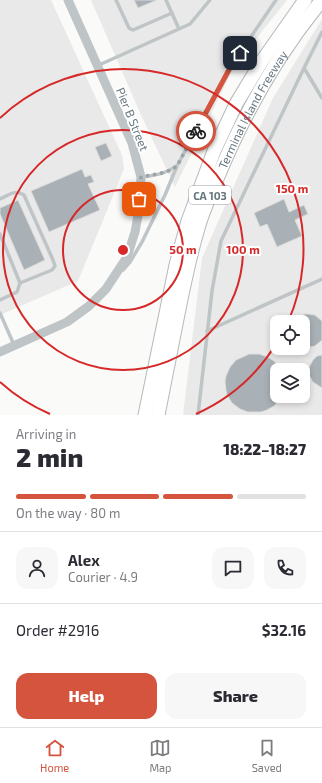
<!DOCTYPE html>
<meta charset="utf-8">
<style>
:root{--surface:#fff;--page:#f7f7f7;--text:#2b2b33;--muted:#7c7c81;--line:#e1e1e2;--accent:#d5543d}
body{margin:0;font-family:"Exo 2",sans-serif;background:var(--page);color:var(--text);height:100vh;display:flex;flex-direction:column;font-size:15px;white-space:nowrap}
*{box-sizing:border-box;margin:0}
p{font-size:13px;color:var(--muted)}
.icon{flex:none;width:22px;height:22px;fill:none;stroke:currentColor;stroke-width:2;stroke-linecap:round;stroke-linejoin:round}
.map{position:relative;height:415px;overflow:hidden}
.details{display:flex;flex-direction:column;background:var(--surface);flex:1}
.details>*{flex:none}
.fabs{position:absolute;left:270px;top:315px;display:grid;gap:8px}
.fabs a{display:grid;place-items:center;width:40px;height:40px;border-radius:8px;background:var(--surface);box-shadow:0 2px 6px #0003;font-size:20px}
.pin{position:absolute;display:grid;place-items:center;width:34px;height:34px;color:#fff;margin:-17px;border-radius:8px;box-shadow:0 2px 6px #0006}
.courier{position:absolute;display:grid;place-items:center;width:40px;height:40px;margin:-20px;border:3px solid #d5543d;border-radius:50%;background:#fff;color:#222;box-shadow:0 1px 5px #0007}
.headline em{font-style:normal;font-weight:800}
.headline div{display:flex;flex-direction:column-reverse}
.headline{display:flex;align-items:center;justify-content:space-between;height:68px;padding:0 16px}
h1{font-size:26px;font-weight:800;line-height:30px}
.bar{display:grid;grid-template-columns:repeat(4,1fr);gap:6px 4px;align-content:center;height:48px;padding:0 16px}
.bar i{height:5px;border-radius:3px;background:var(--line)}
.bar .current{background:var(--accent)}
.bar p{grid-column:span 4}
.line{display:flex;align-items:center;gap:10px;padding:0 16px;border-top:1px solid var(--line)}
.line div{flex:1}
.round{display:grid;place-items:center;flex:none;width:42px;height:42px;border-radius:12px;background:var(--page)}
.primary-button{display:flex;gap:8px;margin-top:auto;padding:8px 16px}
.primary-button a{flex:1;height:46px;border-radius:12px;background:var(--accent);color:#fff;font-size:16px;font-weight:800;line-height:46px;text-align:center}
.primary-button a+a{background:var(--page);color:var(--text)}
.menu{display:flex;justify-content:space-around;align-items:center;height:56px;border-top:1px solid var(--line);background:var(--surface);font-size:11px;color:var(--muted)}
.menu a{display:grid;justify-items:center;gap:2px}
.menu .current{color:var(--accent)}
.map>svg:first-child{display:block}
.built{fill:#e8e9e8;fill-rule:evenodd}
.building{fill:#a9b1b6;stroke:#dcdcda}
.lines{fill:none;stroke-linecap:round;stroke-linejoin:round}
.motorway-casing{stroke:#b5b9bc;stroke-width:15}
.service{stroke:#bfc4c7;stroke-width:3.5}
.tertiary{stroke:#bfc4c7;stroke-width:9}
.motorway{stroke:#fff;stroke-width:13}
.done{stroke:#9aa5aa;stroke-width:4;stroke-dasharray:0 7.2}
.route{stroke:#d5543d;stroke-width:5}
.ring{fill:none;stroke:#d62828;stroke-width:2}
.labels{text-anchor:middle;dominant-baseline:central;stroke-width:4;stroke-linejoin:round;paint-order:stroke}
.shield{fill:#fff;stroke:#94a0a6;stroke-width:1}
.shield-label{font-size:11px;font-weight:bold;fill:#667780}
.street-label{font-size:12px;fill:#667780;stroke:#fff}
.centre{fill:#d62828;stroke:#fff;stroke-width:2}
.ring-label{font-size:12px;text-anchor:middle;font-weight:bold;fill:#d62828;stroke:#fff;stroke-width:4;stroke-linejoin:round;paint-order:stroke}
</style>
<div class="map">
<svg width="322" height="415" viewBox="0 0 322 415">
<rect width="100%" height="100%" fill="#fafaf8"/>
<!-- built -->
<path class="built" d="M0 0H51L122 155 124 169 78 281 0 315Z
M91 0H287L235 65 175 187 141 115Z
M322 19V415H183L202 258 273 98ZM277 322H303V348H277ZM277 370H303V396H277Z"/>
<!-- building -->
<path class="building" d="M134 0H157L138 8Z
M106 143 112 156 101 161 95 147Z
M82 169 85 177 91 175 94 182 88 184 100 210 49 232 31 191Z
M284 199 289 212 304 205 308 214 295 220 302 236 277 247 267 224 260 227 254 213Z
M18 200 45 260 24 270 0 214V208Z
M305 314H308L315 315 322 321V340L315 346 310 347H303V322H288Z
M249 354H259L268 357 274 361 282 370H277V396H283L274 406 267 410 261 412H248L240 409 232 403 227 395 226 390 225 381 226 376 230 367 236 360 245 356Z
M322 355V388L313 382 309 375V367L313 360 317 356Z"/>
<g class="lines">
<!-- motorway casing -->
<g class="motorway-casing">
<g id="motorway">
<path d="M145 415 176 265 188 221 214 151 236 104 262 61 305 0"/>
<path id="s1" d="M158 415C165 381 171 348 178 314 184 284 190 254 199 225 204 208 212 191 219 174 245 112 279 52 322 0"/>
</g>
</g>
<!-- service -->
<path class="service" d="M116 0 129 28 133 30 172 13
M166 0 179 29
M99 65 190 24 210 0
M304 68 322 32
M142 177C155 175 166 174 176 166
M0 199C9 195 15 189 24 195L53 260 55 266 52 270 20 283
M0 234 20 283 17 292 0 300
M123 270 130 262 142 242 165 195 177 166 231 66 276 0
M0 313 14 345
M207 331 322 279
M198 415 212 291 221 241 304 68 322 98"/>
<!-- tertiary -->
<path class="tertiary" d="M0 352 67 322 89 306 106 289 127 257 135 232 139 210 141 177 132 143 68 0"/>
<!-- motorway -->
<use href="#motorway" class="motorway"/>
</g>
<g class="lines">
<!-- done -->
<path class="done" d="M139 199 141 177 162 173 171 170 177 166 196 131"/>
<!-- route -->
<path class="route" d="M196 131 231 66 240 53"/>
</g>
<!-- distance rings -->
<g class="ring">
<circle cx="123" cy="250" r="60"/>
<circle cx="123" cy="250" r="120"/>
<path d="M276 344A180 180 0 0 1 196 414M50 414A180 180 0 0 1 0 382M0 118A180 180 0 0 1 288 322"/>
</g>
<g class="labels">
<!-- shield labels -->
<rect class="shield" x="189" y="186" width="42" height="18" rx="3"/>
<g class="shield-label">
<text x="210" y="195">CA 103</text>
</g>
<!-- street labels -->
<g class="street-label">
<text stroke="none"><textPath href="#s1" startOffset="322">Terminal Island Freeway</textPath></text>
<text transform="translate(133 119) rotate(68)">Pier B Street</text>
</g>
</g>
<circle cx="123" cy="250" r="6" class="centre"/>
<g class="ring-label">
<text x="292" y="193">150 m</text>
<text x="183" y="254">50 m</text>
<text x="243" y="254">100 m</text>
</g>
</svg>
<div class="fabs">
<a><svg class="icon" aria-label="locate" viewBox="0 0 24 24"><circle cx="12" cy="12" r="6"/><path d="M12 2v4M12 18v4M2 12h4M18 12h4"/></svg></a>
<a><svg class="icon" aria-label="layers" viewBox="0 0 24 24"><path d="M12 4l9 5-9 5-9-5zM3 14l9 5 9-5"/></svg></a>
</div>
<div class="pin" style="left:139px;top:199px;background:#ea580c"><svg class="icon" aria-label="bag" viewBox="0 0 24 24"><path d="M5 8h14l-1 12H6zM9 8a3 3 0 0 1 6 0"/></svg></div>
<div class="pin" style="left:240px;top:53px;background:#1f2937"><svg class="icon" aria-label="home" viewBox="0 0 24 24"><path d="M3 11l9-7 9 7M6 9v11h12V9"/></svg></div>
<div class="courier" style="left:196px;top:131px"><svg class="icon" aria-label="bike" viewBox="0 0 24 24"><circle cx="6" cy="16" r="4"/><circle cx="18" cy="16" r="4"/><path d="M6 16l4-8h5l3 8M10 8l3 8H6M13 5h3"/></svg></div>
</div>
<section class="details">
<div class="headline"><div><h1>2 min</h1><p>Arriving in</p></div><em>18:22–18:27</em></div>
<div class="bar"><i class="current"></i><i class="current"></i><i class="current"></i><i></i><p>On the way · 80 m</p></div>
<div class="line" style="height:72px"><a class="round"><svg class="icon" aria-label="person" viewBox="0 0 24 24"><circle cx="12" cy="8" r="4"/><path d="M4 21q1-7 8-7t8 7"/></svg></a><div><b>Alex</b><p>Courier · 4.9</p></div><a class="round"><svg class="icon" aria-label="chat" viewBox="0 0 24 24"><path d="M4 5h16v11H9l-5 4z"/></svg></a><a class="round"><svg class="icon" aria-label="phone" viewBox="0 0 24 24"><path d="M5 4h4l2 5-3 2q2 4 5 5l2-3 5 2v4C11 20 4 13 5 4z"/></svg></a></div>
<div class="line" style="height:52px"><div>Order #2916</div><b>$32.16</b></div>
<div class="primary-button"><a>Help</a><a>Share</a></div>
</section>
<nav class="menu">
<a class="current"><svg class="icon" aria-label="home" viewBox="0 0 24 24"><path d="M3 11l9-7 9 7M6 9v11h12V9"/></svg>Home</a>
<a><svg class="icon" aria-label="map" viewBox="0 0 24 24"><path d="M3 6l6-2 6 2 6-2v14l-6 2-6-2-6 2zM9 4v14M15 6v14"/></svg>Map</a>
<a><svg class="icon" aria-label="saved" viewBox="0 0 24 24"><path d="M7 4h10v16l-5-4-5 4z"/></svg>Saved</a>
</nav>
